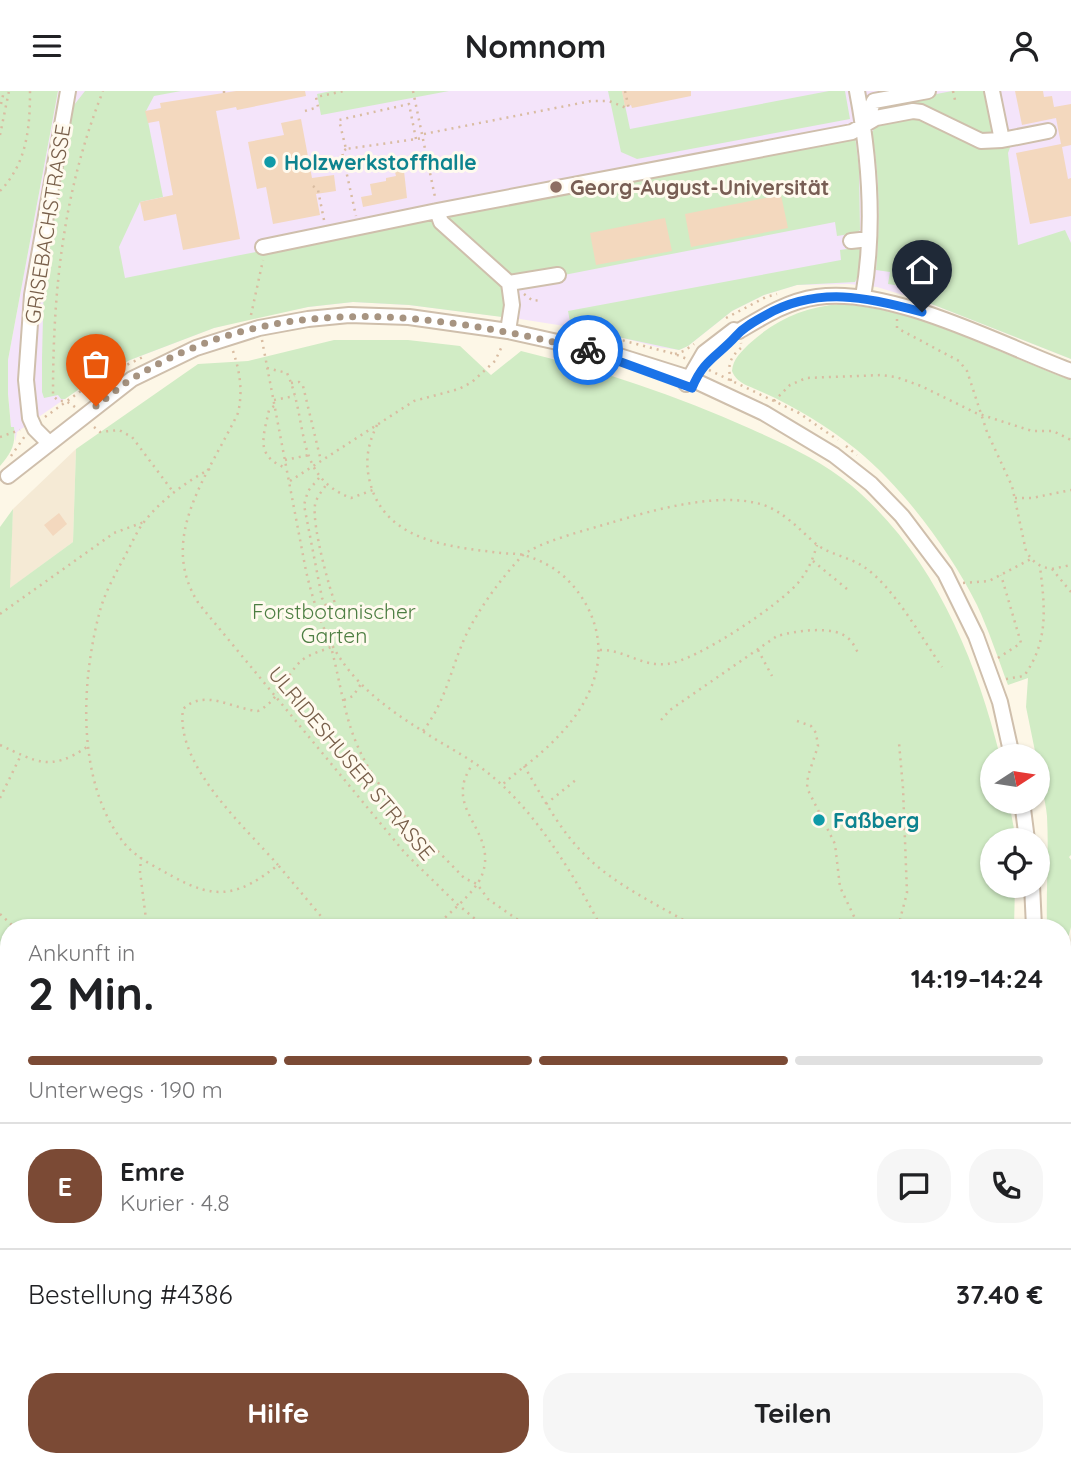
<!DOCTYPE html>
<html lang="de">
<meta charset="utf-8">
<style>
:root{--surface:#fff;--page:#f6f6f6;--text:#202124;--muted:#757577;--line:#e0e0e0;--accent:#7b4a35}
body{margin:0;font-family:Quicksand,sans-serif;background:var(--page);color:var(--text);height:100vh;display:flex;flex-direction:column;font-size:26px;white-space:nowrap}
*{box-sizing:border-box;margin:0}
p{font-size:23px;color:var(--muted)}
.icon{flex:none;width:38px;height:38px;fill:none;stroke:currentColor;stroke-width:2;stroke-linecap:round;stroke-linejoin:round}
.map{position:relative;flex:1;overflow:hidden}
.drawer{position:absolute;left:0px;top:828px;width:1071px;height:548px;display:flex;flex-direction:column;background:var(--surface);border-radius:28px 28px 0 0;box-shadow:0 2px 5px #0004}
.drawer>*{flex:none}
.needle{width:46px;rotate:78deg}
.fabs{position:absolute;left:980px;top:653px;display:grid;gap:14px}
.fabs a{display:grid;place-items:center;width:70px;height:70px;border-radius:50%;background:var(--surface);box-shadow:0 2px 5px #0004;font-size:35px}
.pin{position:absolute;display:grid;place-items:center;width:60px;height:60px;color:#fff;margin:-72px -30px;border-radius:50% 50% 50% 0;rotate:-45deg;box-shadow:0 0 7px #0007}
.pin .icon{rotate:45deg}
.courier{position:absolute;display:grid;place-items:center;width:70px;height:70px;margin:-35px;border:5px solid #1a73e8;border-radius:50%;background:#fff;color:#222;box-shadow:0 2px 9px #0007}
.overview em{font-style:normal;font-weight:800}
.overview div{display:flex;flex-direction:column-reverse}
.overview{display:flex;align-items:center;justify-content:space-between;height:119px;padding:0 28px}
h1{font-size:46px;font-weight:800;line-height:52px}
.bar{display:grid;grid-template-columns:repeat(4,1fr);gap:10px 7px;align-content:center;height:84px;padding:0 28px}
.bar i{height:9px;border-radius:5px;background:var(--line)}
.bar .selected{background:var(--accent)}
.bar p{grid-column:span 4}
.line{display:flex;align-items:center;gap:18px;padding:0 28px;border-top:2px solid var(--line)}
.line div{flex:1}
.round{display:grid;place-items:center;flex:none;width:74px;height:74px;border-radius:28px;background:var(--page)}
.cta{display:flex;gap:14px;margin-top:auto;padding:14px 28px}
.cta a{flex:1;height:80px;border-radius:28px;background:var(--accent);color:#fff;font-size:28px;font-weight:800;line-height:80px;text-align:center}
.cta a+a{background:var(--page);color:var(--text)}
header{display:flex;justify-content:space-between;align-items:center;height:91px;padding:0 28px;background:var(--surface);font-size:32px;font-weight:800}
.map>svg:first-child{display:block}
.residential{fill:#f5ead5}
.education{fill:#f4e4fa}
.green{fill:#d1ecc5}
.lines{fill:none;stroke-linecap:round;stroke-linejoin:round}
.stream{stroke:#a1cbda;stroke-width:3.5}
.building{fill:#f3d8be}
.minor-casing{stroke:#cfbfac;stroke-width:18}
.path{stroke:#d9bca1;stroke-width:2.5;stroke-dasharray:2 5;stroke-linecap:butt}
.minor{stroke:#fff;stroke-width:14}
.done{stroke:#a79481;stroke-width:7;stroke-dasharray:0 12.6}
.route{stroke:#1a73e8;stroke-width:9}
.culture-dot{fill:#0f9aa8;stroke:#fffaee;stroke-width:2.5}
.education-dot{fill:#8d6e63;stroke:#fffaee;stroke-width:2.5}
.labels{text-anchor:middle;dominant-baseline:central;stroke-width:6;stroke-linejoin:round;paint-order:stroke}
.culture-label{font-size:21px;font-weight:bold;fill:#0d838f;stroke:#fffaee;text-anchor:start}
.education-label{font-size:21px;font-weight:bold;fill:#785e54;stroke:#fffaee;text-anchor:start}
.street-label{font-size:21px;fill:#785f4a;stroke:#fffaee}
.park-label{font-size:21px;fill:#4d7e42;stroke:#fffaee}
</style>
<header><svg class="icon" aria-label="menu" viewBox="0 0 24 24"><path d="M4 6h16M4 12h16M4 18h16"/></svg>Nomnom<svg class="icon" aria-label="person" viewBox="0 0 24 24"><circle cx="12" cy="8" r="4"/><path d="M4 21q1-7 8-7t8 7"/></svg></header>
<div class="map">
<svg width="1071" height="1375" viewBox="0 0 1071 1375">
<rect width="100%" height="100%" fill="#fdf7e7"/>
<!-- residential -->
<path class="residential" d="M76 358 73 451 9 498 13 418Z
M0 1109 9 1114V1367H161L162 1375H0Z"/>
<!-- education -->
<path class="education" d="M58 0H1071V268L929 212 877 196 849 193 797 194 764 204 732 220 688 255 679 259 657 256 596 240 520 228 409 214 353 211 308 216 249 228 214 237 130 269 95 287 17 341 15 351V341L11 336 8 303V269Z"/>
<!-- green -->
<path class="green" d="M0 0H58L8 269V303L11 336H14C16 354 11 362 0 375Z
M85 0H181L154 5 146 20 163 106 140 111 119 156 125 187 431 126 503 192 506 222 502 226 409 214 353 211 308 216 214 237 130 269 95 287 65 308H61L58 304 44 307 42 301V267L44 184 74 14Z
M331 0H449L321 24 317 3Z
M608 0H622L630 38 829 0H845L850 28 637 68 621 61Z
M952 0H986L993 37 992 41 983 44 907 14 906 9Z
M913 26 971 54 990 57 1011 54 1008 62 1018 154 1065 139 1071 152V268L929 212 932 200 888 193 890 181 876 179C880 133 880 87 872 41L878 33Z
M855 45 859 77 860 139 856 142 837 145 835 131 564 184 510 185 446 128 447 125Z
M854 157 861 159 859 183 855 191 797 194 764 204 732 220 688 255 679 259 571 236 568 220 841 169 840 159Z
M840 213C921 218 996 262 1071 289V764L1069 766 1071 769V836L1067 851 1071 865V992L1062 989V836H1047C1046 799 1049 763 1047 725 1045 705 1038 686 1038 665H1036L1026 616 1028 587 1008 594C998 567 989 540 977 514 950 460 904 398 857 359 828 336 796 316 762 301 750 295 737 293 732 280 733 268 741 261 749 253 775 229 804 216 840 213Z
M334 249H408L460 255 491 284 521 260C600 279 676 304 751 338 787 354 822 370 852 395 933 464 975 565 1000 665H992V710L1009 711 1016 749H992V794L1015 795 1014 836H9V1056H0V436L13 418 10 497 73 451 76 358 198 273 248 270Z
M0 1121 9 1124V1191H2L0 1183Z
M9 1297V1367H73L74 1375H0V1298Z
M646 1367H797L799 1375H650Z"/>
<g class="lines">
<!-- stream -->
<path class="stream" d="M0 1079 9 1080
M624 1367 627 1375
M750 1367 754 1375"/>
</g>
<!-- building -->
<path class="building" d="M236 0H305L306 5 237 19 236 16 216 20 240 148 183 159 176 123 144 130 140 111 173 104 159 30 148 32 145 20 161 17 160 12Z
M622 0H691V5L632 17 631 14 625 16Z
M1015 0H1043L1044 6 1052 5 1054 16 1071 13V54L1062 56 1068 88 1071 87V125L1030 133 1016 62 1061 53 1056 27 1022 34Z
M301 28 312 87 334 84 336 100 316 103 320 124 273 133 266 96 257 98 248 51 284 44 281 32Z
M403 71 407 107 363 116 361 106 372 104 370 93 386 90V87L396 85 393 73Z
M781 104 788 137 691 156 685 123Z
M665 127 672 160 596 174 590 142Z
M59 422 67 433 53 445 44 434Z"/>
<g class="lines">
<!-- minor casing -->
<g class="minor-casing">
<path id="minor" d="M857 0C870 68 875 138 863 206
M992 0 1002 49
M864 32 874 10 928 0
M437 120 441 131 509 192 512 214 508 240
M851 150 869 148
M263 156 437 120 852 41 876 27 913 20 921 21 981 50 1002 49 1048 40
M509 192 558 184
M686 293 704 262 734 239 739 240C764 225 788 210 817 206 891 195 1001 254 1071 280
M49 352 35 338 30 327 26 289 32 204 68 0
M8 385 132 288 196 257 259 237 308 228 349 224 409 226 508 240 616 264 689 287 764 322 834 364 871 393 902 425 945 482 976 545 1000 611 1012 665
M1022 710 1027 749
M1032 794 1034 836
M1062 1005 1071 1006
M156 1367 157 1375
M1026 1367V1375"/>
</g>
<!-- path -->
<path class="path" d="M224 0V2
M413 0 435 106
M625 0 629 18
M953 0 955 9
M1 13 4 0
M305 20 318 16 316 6 344 0
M424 43 591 10H609L629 18
M0 44 9 0
M416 48 409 13 339 29 346 58 416 48 424 47
M346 58 342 61 356 125
M313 95 318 99 324 129
M0 100C27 72 30 37 30 0
M524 203 533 210 540 209
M251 224 263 169
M726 227 766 206 777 203
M897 228V237L959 270 967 280 987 341 1012 395 1026 460C1033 472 1040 476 1052 478L1071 501
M568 238 602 244 675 263 687 268
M262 249 306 480C325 561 351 595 421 639 443 654 467 665 488 682 535 719 574 784 601 836
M233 260C240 281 243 300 238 322 209 383 156 447 199 513L405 762 457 813 485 836
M675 263 684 260 694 253
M267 277 287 282C309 330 293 385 351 407L373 399
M709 279 799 322 838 349
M731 290C727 274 730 266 742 256L741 252
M291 292 299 291 303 295 321 370
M274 309 295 305
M774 310 790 294 806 287 882 284 896 286 921 295 976 322 1032 340H1053L1071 349
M274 315 269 319C263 347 255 365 286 377
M75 316 66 310H59L53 305C53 198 63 101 103 0
M45 326 96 289 143 266
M377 334C366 357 364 376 373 401 393 452 454 456 501 462 510 463 519 462 527 465 555 474 573 490 587 515 616 571 586 622 543 660 530 672 515 682 502 694
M94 336 100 341 119 339 132 346 174 402
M0 346 20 339
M846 355 857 364
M11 365 25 345
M285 369 309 364
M210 378C186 391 162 408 144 431 137 440 132 452 126 463 117 480 107 497 101 516 81 587 75 691 124 752 136 767 156 776 172 785 216 810 239 805 278 774L330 836
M319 387 308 400 304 414 322 507 330 522
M290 390 414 310 459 298 472 291 495 270 503 253
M1015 407H1032L1071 399
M813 470 847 498
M1052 478 1071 474
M963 492 989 490 1031 468
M0 523 114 442 144 431
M319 528 337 518C329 497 312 435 315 414 316 407 322 400 326 394
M600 559C623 558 642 576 667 573 696 570 778 515 798 492 808 480 813 468 817 454
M758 559 772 585
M998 567 1021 552 1001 484
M1006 588 1024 585C1049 550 1045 516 1040 476
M344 609 353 605 361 593
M661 629 670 619 777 545C795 540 836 533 850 549 854 553 856 559 859 563
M797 630 811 635 816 642 818 655 808 685 807 697 835 753 840 796 859 836
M423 640C447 608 450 579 466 544 480 516 500 489 521 466 534 452 590 438 610 432 653 419 728 397 771 417 790 427 801 440 816 453 830 464 850 466 864 476 893 495 921 546 942 576
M0 654C37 671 50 681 87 656
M524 675C542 705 560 740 586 765 616 795 659 814 695 836
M0 707 21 664
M546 713 577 688
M1038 758 1041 786
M141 766 140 781 147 836
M278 774C244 735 175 674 183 618 205 597 232 618 258 620 280 609 284 586 301 570 309 563 322 560 331 556 340 589 344 625 358 656 381 708 426 747 464 787L477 793 488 808 528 836
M0 823 14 836
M435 836C448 823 476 801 482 784 499 739 440 718 473 673
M898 836 907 802 903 697 899 652
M0 1028H9
M0 1071H9
M1062 1115 1071 1111
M0 1116 9 1122
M1067 1208 1071 1211
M0 1210H5L9 1221
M1071 1231 1067 1237 1071 1240
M80 1367 82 1375
M633 1367 636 1375
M740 1367 746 1375
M996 1367 1000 1375
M389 1375 398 1367"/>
<!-- minor -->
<use href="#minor" class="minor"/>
</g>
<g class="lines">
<!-- done -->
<path class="done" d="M96 315C107 307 118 297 130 289 277 198 430 221 588 259"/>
<!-- route -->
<path class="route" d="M588 259 692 297C704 268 717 266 736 245 744 236 755 230 766 224 817 195 868 206 922 221"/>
</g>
<!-- markers -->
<g class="culture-dot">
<circle cx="270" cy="71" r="7"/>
<circle cx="819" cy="729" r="7"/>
</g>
<circle class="education-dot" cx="556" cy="96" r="7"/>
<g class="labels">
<!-- culture labels -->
<g class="culture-label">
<text x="284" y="71">Holzwerkstoffhalle</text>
<text x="833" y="729">Faßberg</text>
</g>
<!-- education labels -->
<g class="education-label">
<text x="570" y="96">Georg-August-Universität</text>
</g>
<!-- street labels -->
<g class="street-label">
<text transform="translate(47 133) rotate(-81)">GRISEBACHSTRASSE</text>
<text transform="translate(352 672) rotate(50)">ULRIDESHUSER STRASSE</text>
</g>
<!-- park labels -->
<g class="park-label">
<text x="334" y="520">Forstbotanischer<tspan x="334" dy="24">Garten</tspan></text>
</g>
</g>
</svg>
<div class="fabs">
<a><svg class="needle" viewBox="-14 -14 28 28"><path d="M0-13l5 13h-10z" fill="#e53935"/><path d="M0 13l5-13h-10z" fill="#757577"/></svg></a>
<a><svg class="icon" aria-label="locate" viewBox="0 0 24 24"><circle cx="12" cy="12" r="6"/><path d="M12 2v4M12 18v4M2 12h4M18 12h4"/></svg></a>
</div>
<div class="pin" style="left:96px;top:315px;background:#ea580c"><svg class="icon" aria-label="bag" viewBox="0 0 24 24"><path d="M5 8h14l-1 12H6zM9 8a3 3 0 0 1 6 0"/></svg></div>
<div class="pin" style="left:922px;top:221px;background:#1f2937"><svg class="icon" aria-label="home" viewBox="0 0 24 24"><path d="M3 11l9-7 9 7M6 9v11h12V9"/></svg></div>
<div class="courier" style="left:588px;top:259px"><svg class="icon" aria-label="bike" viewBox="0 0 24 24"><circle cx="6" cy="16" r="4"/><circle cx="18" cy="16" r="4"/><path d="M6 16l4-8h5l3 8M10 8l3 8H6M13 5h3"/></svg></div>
<section class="drawer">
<div class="overview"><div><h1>2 Min.</h1><p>Ankunft in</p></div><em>14:19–14:24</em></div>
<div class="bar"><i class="selected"></i><i class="selected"></i><i class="selected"></i><i></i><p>Unterwegs · 190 m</p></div>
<div class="line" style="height:126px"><b class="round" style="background:var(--accent);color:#fff">E</b><div><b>Emre</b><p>Kurier · 4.8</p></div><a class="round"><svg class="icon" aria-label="chat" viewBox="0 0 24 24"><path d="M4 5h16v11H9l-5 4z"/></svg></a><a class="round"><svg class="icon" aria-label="phone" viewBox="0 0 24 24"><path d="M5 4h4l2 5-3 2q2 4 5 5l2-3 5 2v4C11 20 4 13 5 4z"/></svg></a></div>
<div class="line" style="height:91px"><div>Bestellung #4386</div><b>37.40 €</b></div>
<div class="cta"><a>Hilfe</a><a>Teilen</a></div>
</section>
</div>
